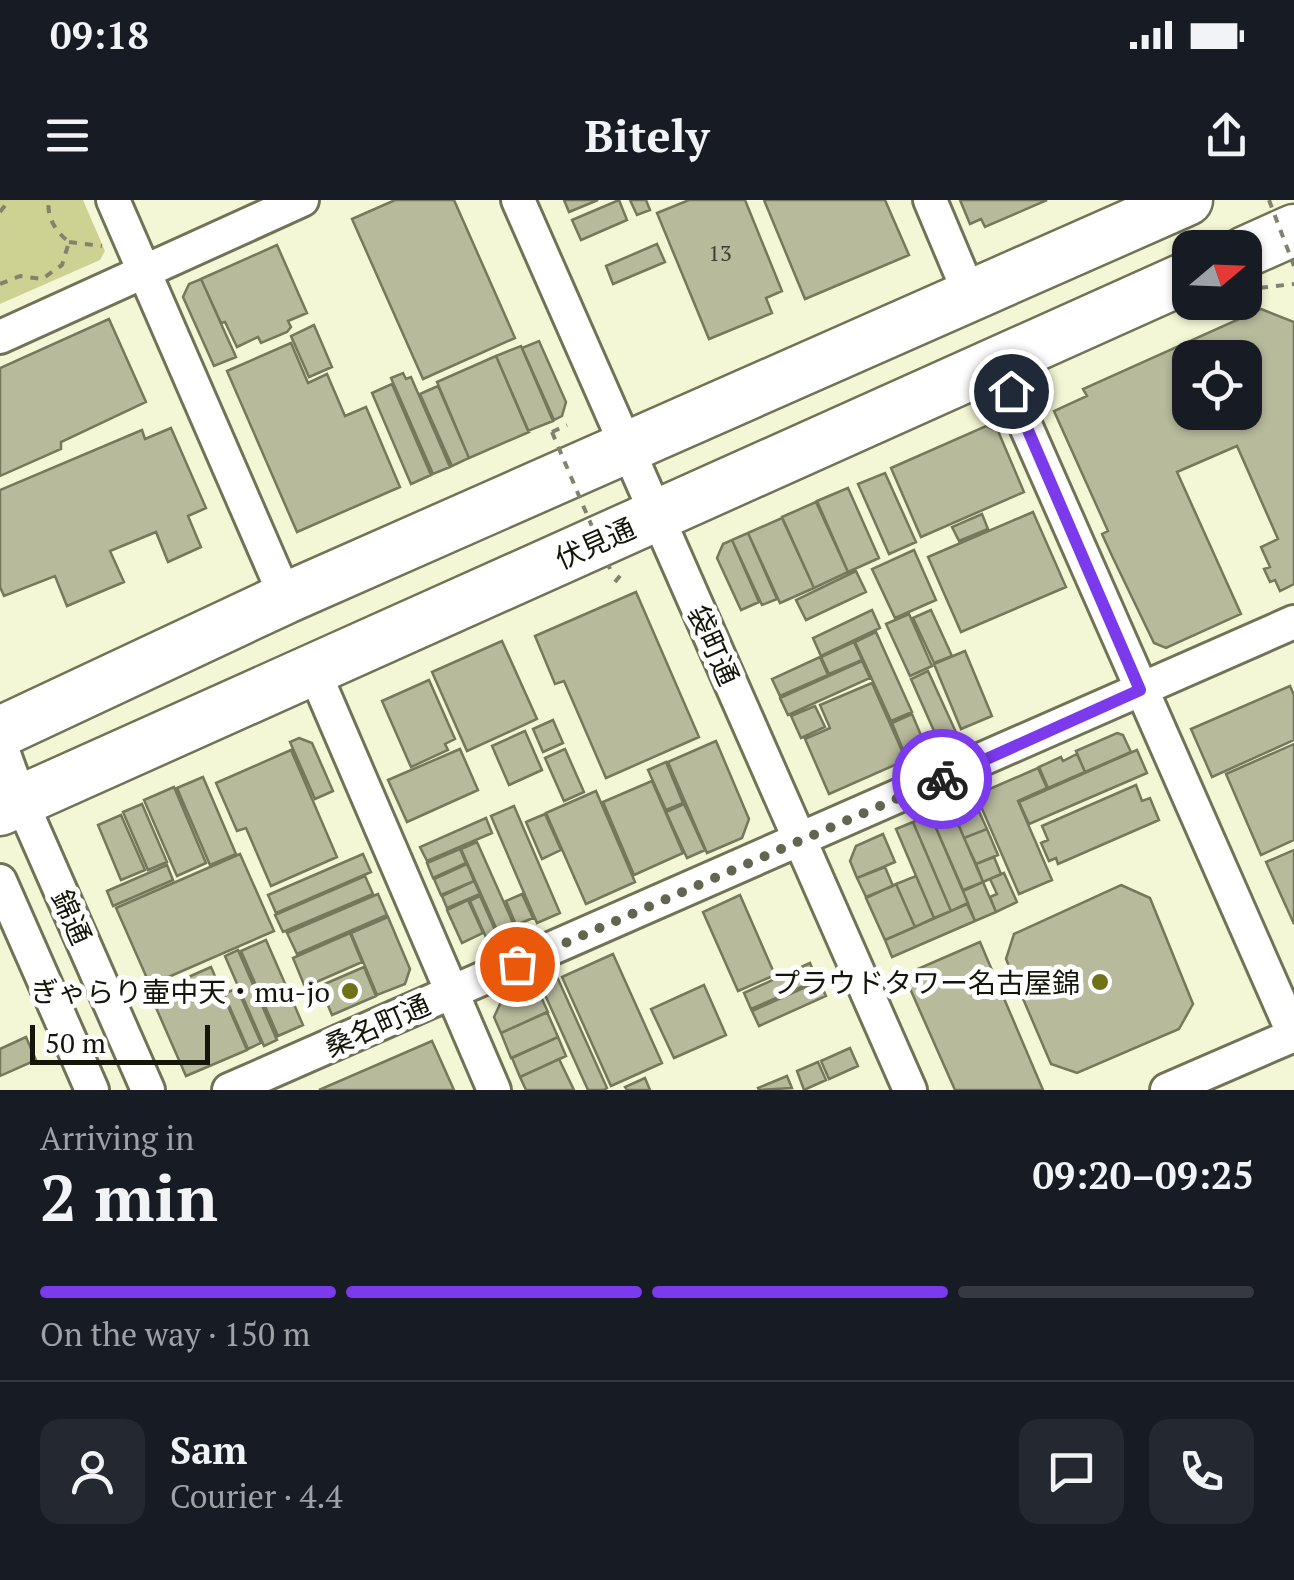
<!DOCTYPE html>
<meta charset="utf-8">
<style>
:root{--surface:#171b24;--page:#242831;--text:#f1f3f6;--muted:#9ea1a6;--line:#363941;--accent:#7c3aed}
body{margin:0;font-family:"PT Serif","Noto Sans JP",serif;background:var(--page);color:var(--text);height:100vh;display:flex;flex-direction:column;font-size:38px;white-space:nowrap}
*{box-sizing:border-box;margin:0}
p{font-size:32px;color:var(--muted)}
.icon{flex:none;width:55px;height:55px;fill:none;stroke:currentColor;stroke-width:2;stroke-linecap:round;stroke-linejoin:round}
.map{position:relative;height:890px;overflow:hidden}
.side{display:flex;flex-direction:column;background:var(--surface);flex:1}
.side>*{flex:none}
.needle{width:65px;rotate:71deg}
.buttons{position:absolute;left:1172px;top:30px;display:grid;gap:20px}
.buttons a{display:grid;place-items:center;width:90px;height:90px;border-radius:20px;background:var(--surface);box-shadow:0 2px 8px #0004;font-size:50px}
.scale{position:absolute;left:30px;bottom:25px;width:180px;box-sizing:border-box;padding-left:10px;border:5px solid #15160a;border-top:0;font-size:28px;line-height:35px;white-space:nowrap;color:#15160a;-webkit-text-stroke:8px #fff;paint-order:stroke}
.pin{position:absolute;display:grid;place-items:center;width:85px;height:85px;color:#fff;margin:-42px;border:5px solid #fff;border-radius:50%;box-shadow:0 2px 10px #0007}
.courier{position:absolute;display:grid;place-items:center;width:100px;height:100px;margin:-50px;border:8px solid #7c3aed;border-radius:50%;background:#fff;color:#222;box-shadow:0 2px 12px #0007}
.overview em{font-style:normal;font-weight:700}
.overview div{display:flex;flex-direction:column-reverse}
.overview{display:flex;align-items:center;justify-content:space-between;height:170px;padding:0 40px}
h1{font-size:65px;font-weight:700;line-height:75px}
.bar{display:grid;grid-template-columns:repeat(4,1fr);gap:15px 10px;align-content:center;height:120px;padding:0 40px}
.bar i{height:12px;border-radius:8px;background:var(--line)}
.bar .current{background:var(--accent)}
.bar p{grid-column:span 4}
.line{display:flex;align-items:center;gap:25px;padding:0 40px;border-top:2px solid var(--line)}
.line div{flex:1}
.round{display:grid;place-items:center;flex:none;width:105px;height:105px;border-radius:20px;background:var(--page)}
.status{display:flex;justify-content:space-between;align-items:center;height:70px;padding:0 50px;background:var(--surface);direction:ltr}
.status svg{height:28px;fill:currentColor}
header{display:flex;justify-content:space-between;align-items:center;height:130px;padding:0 40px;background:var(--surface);font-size:45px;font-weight:700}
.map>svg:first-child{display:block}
.green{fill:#cdd191}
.building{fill:#b7ba9b;stroke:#76785b;stroke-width:2.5;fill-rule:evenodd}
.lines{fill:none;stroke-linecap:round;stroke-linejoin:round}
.minor-casing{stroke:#717356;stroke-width:38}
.highway-casing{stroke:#717356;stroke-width:55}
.path{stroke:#81836d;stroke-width:4;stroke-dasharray:8 8;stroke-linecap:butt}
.minor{stroke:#fff;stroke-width:32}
.highway{stroke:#fff;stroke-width:50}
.path-bridge{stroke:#81836d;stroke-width:4;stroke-dasharray:8 8;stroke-linecap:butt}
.done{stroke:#636551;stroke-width:10;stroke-dasharray:0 18}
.route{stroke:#7c3aed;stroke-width:12}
.poi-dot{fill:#707218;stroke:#fff;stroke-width:4}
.labels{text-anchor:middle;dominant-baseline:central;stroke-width:10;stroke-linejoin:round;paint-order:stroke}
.number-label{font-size:22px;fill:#3e3f2e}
.street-label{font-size:28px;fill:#15160a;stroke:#fff}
.poi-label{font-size:28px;fill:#15160a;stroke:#fff;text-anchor:end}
</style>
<div class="status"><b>09:18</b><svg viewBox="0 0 49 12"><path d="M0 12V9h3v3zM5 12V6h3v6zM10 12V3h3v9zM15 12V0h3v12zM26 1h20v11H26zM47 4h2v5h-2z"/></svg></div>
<header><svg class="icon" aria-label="menu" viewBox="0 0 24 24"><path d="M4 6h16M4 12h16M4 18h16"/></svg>Bitely<svg class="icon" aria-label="share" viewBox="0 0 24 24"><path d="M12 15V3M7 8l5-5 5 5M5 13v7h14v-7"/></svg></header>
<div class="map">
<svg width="1294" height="890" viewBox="0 0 1294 890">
<rect width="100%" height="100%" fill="#f4f7d6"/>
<!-- green -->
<path class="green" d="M0 0H83L105 51 100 60 0 104Z"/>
<!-- building -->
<path class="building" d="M395 0H454L515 138 423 179 352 19Z
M564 0H598L569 12Z
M619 0 627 20 581 40 572 20Z
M630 0H646L650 10 637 15Z
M689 0H745L782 91 766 98 772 113 709 139 657 13Z
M764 0H885L909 55 805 99Z
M960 0H1047L985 27 981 19 970 24Z
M657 44 665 62 613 84 606 66Z
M277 45 307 113 288 121 291 127 287 132 261 143 258 137 237 147 225 122 221 123 201 79Z
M201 79 236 157 214 166 183 97 189 84Z
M1261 109 1294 122V384L1280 391 1275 380 1270 382 1264 369 1270 367 1261 347 1278 339 1237 246 1177 272 1241 414 1166 448 1154 443 1113 358 1102 334 1108 331 1054 211 1087 196 1083 189ZM1190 158H1245V212H1190Z
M109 119 146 202 61 242V249L0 276V168Z
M314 125 332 167 309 177 291 136Z
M539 141 566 202 562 216 554 220 522 148Z
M291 143 308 183 327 174 345 216 366 207 400 287 297 332 227 171Z
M521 146 553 221 528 231 496 156Z
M496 156 529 232 469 258 437 182Z
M403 173 406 179 411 177 450 267 433 274 391 178Z
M392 184 431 275 411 284 372 193Z
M438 186 469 258 452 266 420 194Z
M986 226 998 231 1024 292 921 337 891 268Z
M171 228 206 308 188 316 201 347 168 362 156 332 110 351 124 382 67 406 55 376 4 396 0 387V290L142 230 145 239Z
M885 273 916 342 889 354 858 284Z
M848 288 879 358 848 372 817 301Z
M816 302 848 372 814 388 782 317Z
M1033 312 1066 387 961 432 928 357Z
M982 314 988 329 959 341 952 327Z
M782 318 814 388 780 403 748 333Z
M748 333 777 399 762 405 732 340Z
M732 340 759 402 741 410 717 358 723 344Z
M914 350 936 400 895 418 872 369Z
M856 371 866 392 806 420 796 400Z
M636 392 699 537 606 578 564 481 555 484 535 436Z
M872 410 880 428 821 456 813 438Z
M931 410 952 456 934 463 913 418Z
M909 414 932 466 910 476 886 424Z
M876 432 912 512 891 521 855 442Z
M502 441 537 519 467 551 432 472Z
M854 442 862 460 829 474 821 457Z
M965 451 992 516 961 529 934 464Z
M820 457 828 475 780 496 772 479Z
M862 461 870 478 788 515 780 498Z
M928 471 960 541 942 549 911 479Z
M429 480 455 539 445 544 448 550 411 567 382 501Z
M872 483 906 560 829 594 805 539 830 528 820 505Z
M1290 486 1294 495V540L1212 577 1191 529Z
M815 506 825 527 801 538 791 516Z
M912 514 929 554 908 562 892 523Z
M553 520 563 543 543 552 533 529Z
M525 531 542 570 509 585 492 546Z
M1117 533 1123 535 1131 552 1085 572 1076 551Z
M299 538 312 543 333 591 315 599 290 542Z
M716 541 749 619 742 638 707 653 668 562Z
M1294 544V640L1261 655 1226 574Z
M460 549 478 590 407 622 388 580Z
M565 549 584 592 564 601 545 558Z
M291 550 337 657 271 686 246 628 237 631 216 583Z
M1137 550 1147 573 1029 624 1019 602Z
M1077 554 1085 572 1048 588 1039 567 1061 557 1063 561Z
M666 562 683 603 666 610 648 570Z
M1038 568 1047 588 1018 601 1052 680 1019 694 976 595Z
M203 577 236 654 210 665 177 588Z
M652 581 683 653 634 675 603 602Z
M1136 585 1142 601 1150 598 1159 620 1058 664 1056 658 1049 661 1041 643 1048 640 1042 626Z
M174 587 206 663 177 676 144 600Z
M596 591 635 682 586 704 546 613Z
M972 596 987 629 964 638 950 605Z
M142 604 167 662 148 670 123 612Z
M684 604 705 650 687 658 666 612Z
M950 605 983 682 963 690 930 614Z
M514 606 560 713 537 723 491 616Z
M545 614 561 650 542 659 526 622Z
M930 614 968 703 951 711 913 622Z
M121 615 145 670 121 680 98 625Z
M486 618 492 633 427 661 420 647Z
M913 622 951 711 934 718 896 629Z
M987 629 998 655 976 664 964 638Z
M883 634 895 662 857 678 850 661 856 646Z
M477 642 517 732 501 739 461 649Z
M460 649 466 663 433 678 427 663Z
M1294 650V724L1266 662Z
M240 654 274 731 150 785 116 708Z
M363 654 371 672 276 713 268 695Z
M994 657 1001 674 983 682 976 664Z
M467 664 474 681 441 695 434 679Z
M167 665 173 680 113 706 107 691Z
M885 667 893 686 866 697 857 678Z
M1004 673 1017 702 996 712 990 697 997 694 990 679Z
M365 676 373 694 283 732 275 715Z
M916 676 934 718 915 727 896 684Z
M474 681 480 694 447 708 442 696Z
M983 682 996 712 975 721 963 691Z
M896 684 915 727 885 740 866 698Z
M1121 685 1150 698 1193 804 1179 829 1077 873 1051 864 1006 759 1014 734Z
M378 694 387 715 297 754 287 733Z
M522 694 533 718 516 725 506 701Z
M740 695 775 775 738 791 703 712Z
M480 696 499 739 489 744 470 701Z
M468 700 483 733 462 743 447 710Z
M967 704 975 721 892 757 885 740Z
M388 717 410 769 405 784 377 795 351 733Z
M350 733 362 762 305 787 293 758Z
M266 740 303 825 278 836 241 751Z
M980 742 1043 890H955L904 775Z
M238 750 277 840 264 846 225 756Z
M613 754 662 863 611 886 562 777Z
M810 763 817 780 751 809 744 793Z
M211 767 247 850 186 876 150 794Z
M364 767 376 796 332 815 320 786Z
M558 779 607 888 604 890H588L541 786Z
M819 781 826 796 759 826 752 811Z
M704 785 726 835 674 858 651 809Z
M536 786 548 812 501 833 494 817 501 802Z
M237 788 261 843 248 849 224 794Z
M547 812 558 837 511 858 501 833Z
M26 837 36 860 0 876V849Z
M558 837 566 856 520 877 512 858Z
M432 841 454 890H319Z
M850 848 858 866 829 879 821 861Z
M559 859 574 890H526L520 877Z
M818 862 826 880 804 890 797 871Z
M787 876 792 888 759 890 758 888Z
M645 878 650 890H627L625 887Z"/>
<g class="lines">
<!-- minor casing -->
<g class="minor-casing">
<path id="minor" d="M113 0 286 398
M518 0 910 890
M930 0 970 95
M0 137 302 0
M998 163 1294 835
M313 469 494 890
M0 543 21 601 148 890
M0 681 92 890
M229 890 1294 422
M1167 890 1294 835"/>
</g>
<!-- highway casing -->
<g class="highway-casing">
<path id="highway" d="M1245 52 1294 30
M0 532 286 398 1187 0
M0 610 1190 76"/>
</g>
<!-- path -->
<path class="path" d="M0 12 9 0
M69 42 102 46
M0 84 20 76 42 79 62 65 69 42C56 32 46 17 49 0
M1245 93 1258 88 1294 84
M1211 115 1208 109 1223 102
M552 232 567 225
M615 382 624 371"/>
<!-- minor -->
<use href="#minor" class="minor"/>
<!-- highway -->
<use href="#highway" class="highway"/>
<!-- path-bridge -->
<path class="path-bridge" d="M1269 0 1294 66
M552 232 610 369"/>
</g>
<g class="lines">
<!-- done -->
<path class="done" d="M517 764 942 579"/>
<!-- route -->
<path class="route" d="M942 579 1140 490 1011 191"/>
</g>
<!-- markers -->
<g class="poi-dot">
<circle cx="1100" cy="782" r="10"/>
<circle cx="350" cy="791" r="10"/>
</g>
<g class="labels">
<!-- number labels -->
<g class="number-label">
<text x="720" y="52">13</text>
</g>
<!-- street labels -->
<g class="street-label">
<text transform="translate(595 343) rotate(-24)">伏見通</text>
<text transform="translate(714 445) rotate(66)">袋町通</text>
<text transform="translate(72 717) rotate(66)">錦通</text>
<text transform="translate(377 825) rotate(-24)">桑名町通</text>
</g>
<!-- poi labels -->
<g class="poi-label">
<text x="1080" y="782">プラウドタワー名古屋錦</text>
<text x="330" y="791">ぎゃらり壷中天・mu-jo</text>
</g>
</g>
</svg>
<div class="buttons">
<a><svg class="needle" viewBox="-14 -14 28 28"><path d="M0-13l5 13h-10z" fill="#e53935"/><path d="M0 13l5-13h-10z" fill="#9ea1a6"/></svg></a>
<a><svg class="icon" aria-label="locate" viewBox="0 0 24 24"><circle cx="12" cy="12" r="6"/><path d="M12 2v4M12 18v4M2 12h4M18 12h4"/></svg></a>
</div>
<div class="scale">50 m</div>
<div class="pin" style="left:517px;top:764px;background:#ea580c"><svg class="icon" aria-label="bag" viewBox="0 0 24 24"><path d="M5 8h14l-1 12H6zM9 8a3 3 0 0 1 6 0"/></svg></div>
<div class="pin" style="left:1011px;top:191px;background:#1f2937"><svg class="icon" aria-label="home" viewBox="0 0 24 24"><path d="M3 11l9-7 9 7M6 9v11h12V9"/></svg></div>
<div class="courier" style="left:942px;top:579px"><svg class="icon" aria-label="bike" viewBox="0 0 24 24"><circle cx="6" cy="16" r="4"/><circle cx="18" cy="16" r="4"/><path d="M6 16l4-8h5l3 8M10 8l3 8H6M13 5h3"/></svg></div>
</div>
<section class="side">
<div class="overview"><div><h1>2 min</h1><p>Arriving in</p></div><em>09:20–09:25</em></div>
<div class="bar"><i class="current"></i><i class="current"></i><i class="current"></i><i></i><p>On the way · 150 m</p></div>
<div class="line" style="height:180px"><a class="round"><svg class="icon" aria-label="person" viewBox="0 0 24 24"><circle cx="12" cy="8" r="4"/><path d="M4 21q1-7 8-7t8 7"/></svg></a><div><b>Sam</b><p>Courier · 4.4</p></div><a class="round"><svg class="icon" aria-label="chat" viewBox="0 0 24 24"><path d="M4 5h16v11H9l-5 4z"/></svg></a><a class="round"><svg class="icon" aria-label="phone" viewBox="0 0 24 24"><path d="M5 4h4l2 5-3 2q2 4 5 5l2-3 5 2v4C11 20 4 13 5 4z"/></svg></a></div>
</section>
